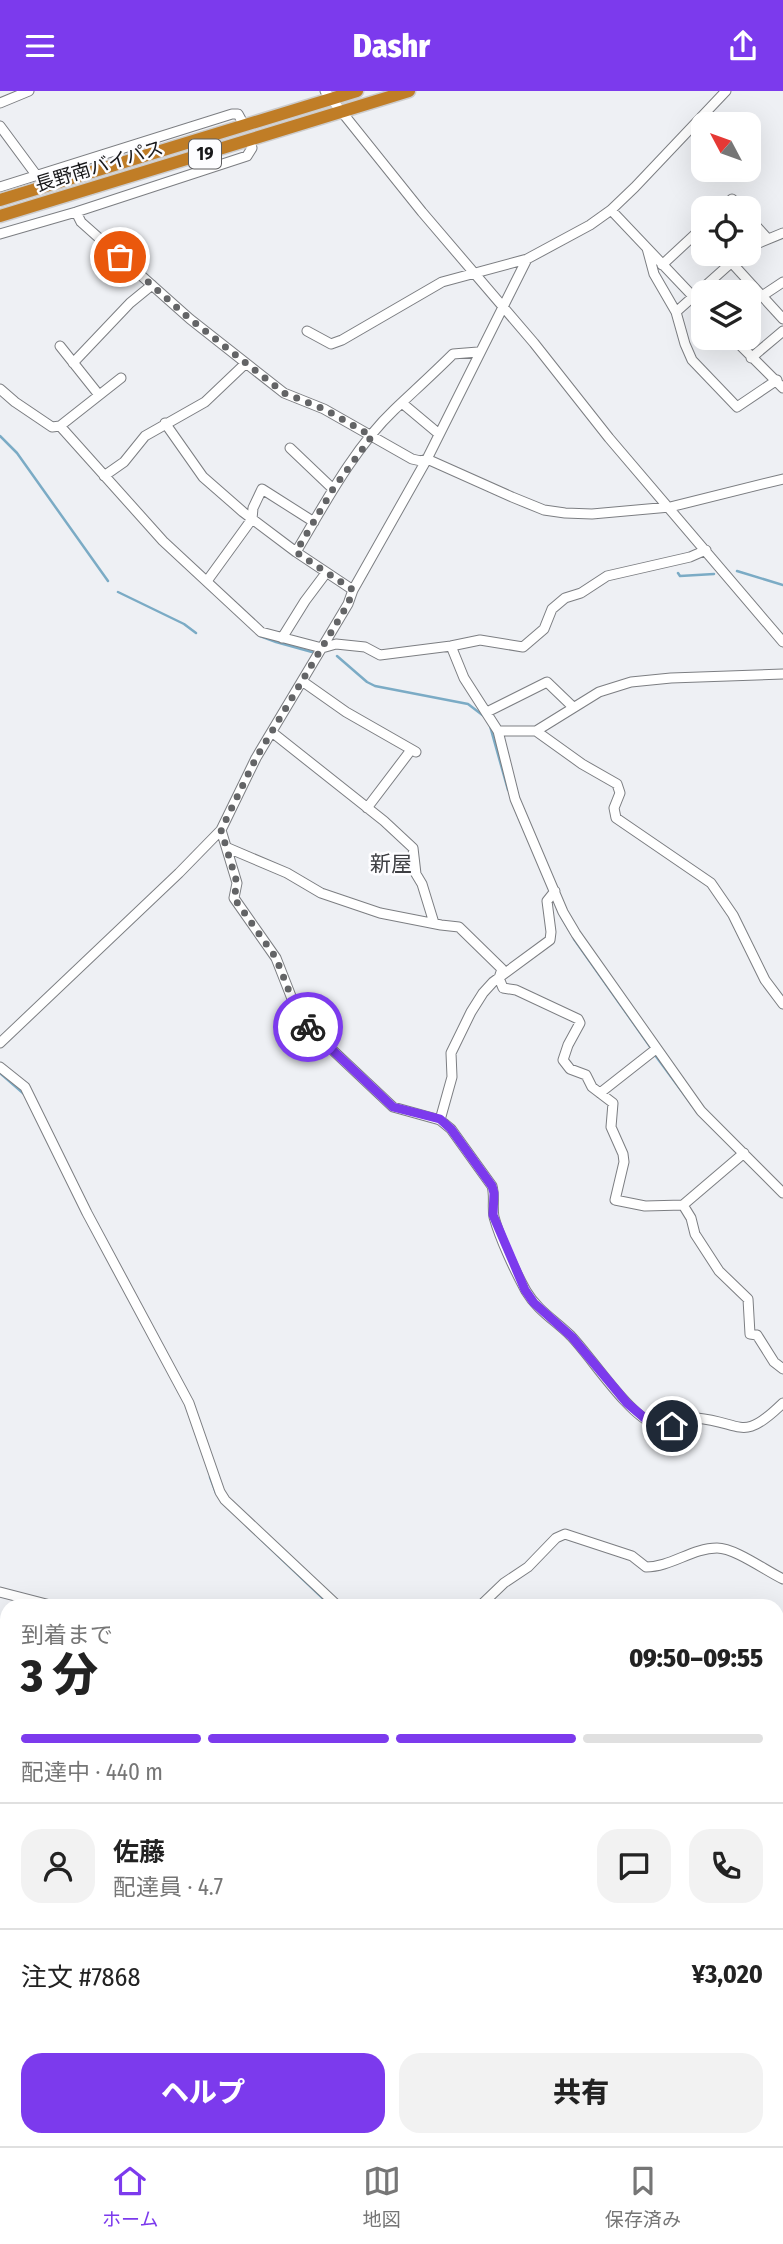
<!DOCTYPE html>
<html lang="ja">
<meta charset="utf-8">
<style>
:root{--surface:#fff;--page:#f2f2f2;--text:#222;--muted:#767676;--line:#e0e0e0;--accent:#7c3aed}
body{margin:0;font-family:"Fira Sans Condensed","Noto Sans JP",sans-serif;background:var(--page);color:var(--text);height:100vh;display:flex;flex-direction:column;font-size:26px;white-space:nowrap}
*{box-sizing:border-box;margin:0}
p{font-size:23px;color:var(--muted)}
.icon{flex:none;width:38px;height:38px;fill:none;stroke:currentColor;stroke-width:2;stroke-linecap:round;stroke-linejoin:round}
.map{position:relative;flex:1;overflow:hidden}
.drawer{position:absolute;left:0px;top:1508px;width:784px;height:548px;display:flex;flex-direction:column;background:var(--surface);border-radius:21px 21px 0 0;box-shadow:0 7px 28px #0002}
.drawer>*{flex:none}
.needle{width:46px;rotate:311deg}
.tools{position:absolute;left:691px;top:21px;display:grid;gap:14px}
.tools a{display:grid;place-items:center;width:70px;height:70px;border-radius:14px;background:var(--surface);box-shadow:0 7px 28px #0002;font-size:35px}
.pin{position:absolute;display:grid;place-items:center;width:60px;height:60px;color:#fff;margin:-30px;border:4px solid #fff;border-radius:50%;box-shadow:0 2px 7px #0007}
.courier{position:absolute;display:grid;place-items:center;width:70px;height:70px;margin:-35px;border:5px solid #7c3aed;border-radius:50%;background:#fff;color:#222;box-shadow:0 2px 9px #0007}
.summary em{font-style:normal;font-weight:800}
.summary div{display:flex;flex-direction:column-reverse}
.summary{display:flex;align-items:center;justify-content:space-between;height:119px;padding:0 21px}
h1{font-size:46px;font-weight:800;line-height:52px}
.bar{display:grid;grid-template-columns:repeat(4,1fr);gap:10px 7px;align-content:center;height:84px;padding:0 21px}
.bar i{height:9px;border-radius:5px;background:var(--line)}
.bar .on{background:var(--accent)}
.bar p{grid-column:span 4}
.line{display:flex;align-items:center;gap:18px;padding:0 21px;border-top:2px solid var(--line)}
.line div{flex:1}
.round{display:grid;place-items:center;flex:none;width:74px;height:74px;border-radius:21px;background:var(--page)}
.primary-button{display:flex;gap:14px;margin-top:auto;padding:14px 21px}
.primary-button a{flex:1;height:80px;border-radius:21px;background:var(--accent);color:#fff;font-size:28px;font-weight:800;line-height:80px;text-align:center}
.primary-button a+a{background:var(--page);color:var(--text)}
header{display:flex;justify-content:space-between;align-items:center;height:91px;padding:0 21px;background:var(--accent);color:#fff;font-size:32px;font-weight:800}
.tab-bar{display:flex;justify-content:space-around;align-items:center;height:98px;border-top:2px solid var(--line);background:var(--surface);font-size:19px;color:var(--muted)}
.tab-bar a{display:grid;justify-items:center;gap:4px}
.tab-bar .on{color:var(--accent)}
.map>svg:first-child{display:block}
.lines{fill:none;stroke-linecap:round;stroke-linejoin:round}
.stream{stroke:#7babc5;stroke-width:2.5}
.minor-casing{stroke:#7c7e82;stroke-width:11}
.major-casing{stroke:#cccccd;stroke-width:13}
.highway-casing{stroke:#cccccd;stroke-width:15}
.minor{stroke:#fff;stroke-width:9}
.major{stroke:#d9b17d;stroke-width:10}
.highway{stroke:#c07d26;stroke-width:12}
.done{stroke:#636466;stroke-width:7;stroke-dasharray:0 12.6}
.route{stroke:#7c3aed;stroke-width:9}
.labels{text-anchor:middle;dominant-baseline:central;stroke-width:5;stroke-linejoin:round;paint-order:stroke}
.shield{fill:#fdfdff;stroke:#5d5d5f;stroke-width:2}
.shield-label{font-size:18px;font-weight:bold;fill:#18181a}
.street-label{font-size:19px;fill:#18181a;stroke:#fdfdff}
.neighbourhood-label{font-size:21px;fill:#3d3e42;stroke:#fdfdff}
</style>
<header><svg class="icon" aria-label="menu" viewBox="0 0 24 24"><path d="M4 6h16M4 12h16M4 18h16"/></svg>Dashr<svg class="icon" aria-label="share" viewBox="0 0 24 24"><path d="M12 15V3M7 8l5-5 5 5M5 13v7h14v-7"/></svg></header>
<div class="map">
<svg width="783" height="2055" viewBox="0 0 783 2055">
<rect width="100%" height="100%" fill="#eef0f4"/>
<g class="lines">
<!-- stream -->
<path class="stream" d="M0 345 17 362 108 490
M737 480 783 494
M678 482 680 485 714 483
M118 501 184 533 196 542
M260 545 276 551 312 561
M337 565 367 591 375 595 468 613 485 626
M490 635 508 699
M562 827 571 842
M574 848 651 957
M655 964 692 1014
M0 982 24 1003
M210 1386 216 1402
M247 1435 332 1516
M652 2049 659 2055"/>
<!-- minor casing -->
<g class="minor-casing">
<path id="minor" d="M325 0 422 121 534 252 609 347 783 551
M0 12 29 0
M0 35 37 85
M0 96 232 23H238L244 34
M723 117 732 108 740 117
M611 119 704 217
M76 121 81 131 190 228 284 302 324 318 412 368 421 370 427 368 512 406 544 419 565 422 592 423 670 416 783 388
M749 127 767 147
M0 143 76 121 247 65 252 57 250 50
M749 156 783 142
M647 157 654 183 676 221 685 253 692 269 737 316 777 289
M731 171 783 228
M662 174 704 135
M762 205 783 191
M676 221 741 163
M307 240 331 253 342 249 442 191 527 168 590 134 611 119 635 96 726 0
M733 247 783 297
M60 255 99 304
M751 267 783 240
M73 272 130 212 152 194
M0 298 15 311 52 336 60 335 163 450 261 541 322 557 336 553 365 556 380 564 451 555 480 549 523 556 544 538 552 518 565 507 581 502 607 485 690 466 706 459
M402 312 439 343
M165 332 203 386 243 421 296 461 353 499
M60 335 121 287
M290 357 333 398
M104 385 124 371 145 345 205 311 246 272
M296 461C324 414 354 357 394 319 414 300 434 282 453 263L478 261
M207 490 252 428 253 417 262 398 314 431
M282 547 305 510 326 482
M451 555 464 587 498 640 515 708 563 821 576 843 701 1020 783 1102
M302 590 346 621 416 661
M487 621 547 591 573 616
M498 640H536L599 601 631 591 671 587 783 583
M536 640 582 673 617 693 620 702 614 717 616 727 711 792 733 824 765 889 783 913
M273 642 384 730 413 757 416 783 422 793 434 832
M367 717 411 659
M221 739 237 792 234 807 276 867 296 918 307 935 393 1016 440 1029 451 1038 492 1095C495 1105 492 1116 494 1126 500 1148 515 1180 526 1200 537 1219 556 1230 571 1245 593 1268 628 1324 656 1334 671 1339 682 1326 697 1327 744 1332 742 1352 783 1312
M228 757 287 782 321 802 380 822 441 834 459 836 502 878 499 887 503 897 516 899 578 928 580 932 568 954 563 969 570 978 586 984 592 996 613 1012 611 1036 623 1063 624 1071 615 1109 645 1115 683 1114 744 1062
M0 952 179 782 221 739 256 667 348 513 353 499 427 368 527 168
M0 976 25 996 87 1122 189 1312 220 1401 225 1409 339 1516
M600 1002 656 958
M440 1029 452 986 451 962 471 921 483 902 493 891 550 849 551 841 547 810 555 800
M683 1114 691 1127 695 1143 719 1180 748 1208 750 1243 757 1244 774 1271 783 1278
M0 1501 58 1516
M479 1516 504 1492 528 1476 556 1447 565 1443 632 1465 646 1476C671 1476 692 1457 717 1457 735 1457 766 1480 783 1488
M777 1772 783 1768
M777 1879 783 1883
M777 1917 783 1919
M0 1959 7 1934
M661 2049 668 2055
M762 2049 769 2055
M494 2055 498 2049"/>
</g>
<!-- major casing -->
<g class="major-casing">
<path id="major" d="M0 1766 7 1770
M285 2049 298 2055"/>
</g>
<!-- highway casing -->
<g class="highway-casing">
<path id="highway" d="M0 109 357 0
M0 125 409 0"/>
</g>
<!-- minor -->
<use href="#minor" class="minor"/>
<!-- major -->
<use href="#major" class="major"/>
<!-- highway -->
<use href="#highway" class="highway"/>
</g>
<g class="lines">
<!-- done -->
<path class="done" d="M120 166 190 228 284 302 324 318 372 345 333 398 296 461 353 499 348 513 256 667 221 739 237 792 234 807 276 867 296 918 308 936"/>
<!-- route -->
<path class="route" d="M308 936 393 1016 440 1028 451 1038 492 1095 494 1102 493 1124 525 1199 534 1212 572 1246 627 1312 649 1331 659 1335H672"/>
</g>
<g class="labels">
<!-- shield labels -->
<rect class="shield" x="189" y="48.5" width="32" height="29" rx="5"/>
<g class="shield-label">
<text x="205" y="63">19</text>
</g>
<!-- street labels -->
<g class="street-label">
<text transform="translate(99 75) rotate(-17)">長野南バイパス</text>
</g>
<!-- neighbourhood labels -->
<g class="neighbourhood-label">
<text x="391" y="773">新屋</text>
</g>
</g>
</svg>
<div class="tools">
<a><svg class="needle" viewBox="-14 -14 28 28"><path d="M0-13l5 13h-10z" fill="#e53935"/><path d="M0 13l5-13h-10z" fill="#767676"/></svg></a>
<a><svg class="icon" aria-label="locate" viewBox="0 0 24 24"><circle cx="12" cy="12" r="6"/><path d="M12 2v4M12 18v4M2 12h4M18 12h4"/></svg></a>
<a><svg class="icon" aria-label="layers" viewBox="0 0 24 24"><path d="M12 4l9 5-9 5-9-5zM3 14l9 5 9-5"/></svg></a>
</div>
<div class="pin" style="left:120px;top:166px;background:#ea580c"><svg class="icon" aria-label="bag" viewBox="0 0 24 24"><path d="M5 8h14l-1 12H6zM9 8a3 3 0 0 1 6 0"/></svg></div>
<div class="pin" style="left:672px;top:1335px;background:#1f2937"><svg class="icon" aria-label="home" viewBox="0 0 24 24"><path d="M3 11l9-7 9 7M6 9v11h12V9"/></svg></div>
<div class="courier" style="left:308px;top:936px"><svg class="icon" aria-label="bike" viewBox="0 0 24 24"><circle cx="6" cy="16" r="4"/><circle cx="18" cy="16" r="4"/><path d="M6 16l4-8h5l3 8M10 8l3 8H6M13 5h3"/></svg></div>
<section class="drawer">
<div class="summary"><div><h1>3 分</h1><p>到着まで</p></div><em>09:50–09:55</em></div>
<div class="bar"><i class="on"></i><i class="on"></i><i class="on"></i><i></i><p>配達中 · 440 m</p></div>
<div class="line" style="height:126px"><a class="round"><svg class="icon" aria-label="person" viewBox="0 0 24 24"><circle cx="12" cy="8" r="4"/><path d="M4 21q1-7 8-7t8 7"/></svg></a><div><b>佐藤</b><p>配達員 · 4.7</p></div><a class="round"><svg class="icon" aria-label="chat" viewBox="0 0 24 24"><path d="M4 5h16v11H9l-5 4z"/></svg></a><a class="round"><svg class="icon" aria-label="phone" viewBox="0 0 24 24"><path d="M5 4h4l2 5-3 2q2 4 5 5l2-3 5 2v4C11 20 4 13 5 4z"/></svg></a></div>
<div class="line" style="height:91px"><div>注文 #7868</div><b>¥3,020</b></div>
<div class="primary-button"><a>ヘルプ</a><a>共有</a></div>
</section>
</div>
<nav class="tab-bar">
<a class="on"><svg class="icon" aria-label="home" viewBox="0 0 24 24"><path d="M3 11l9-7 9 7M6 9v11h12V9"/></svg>ホーム</a>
<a><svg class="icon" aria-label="map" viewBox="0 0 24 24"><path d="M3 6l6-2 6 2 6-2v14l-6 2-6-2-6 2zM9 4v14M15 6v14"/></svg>地図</a>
<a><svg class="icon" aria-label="saved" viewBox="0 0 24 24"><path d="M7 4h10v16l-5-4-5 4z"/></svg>保存済み</a>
</nav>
